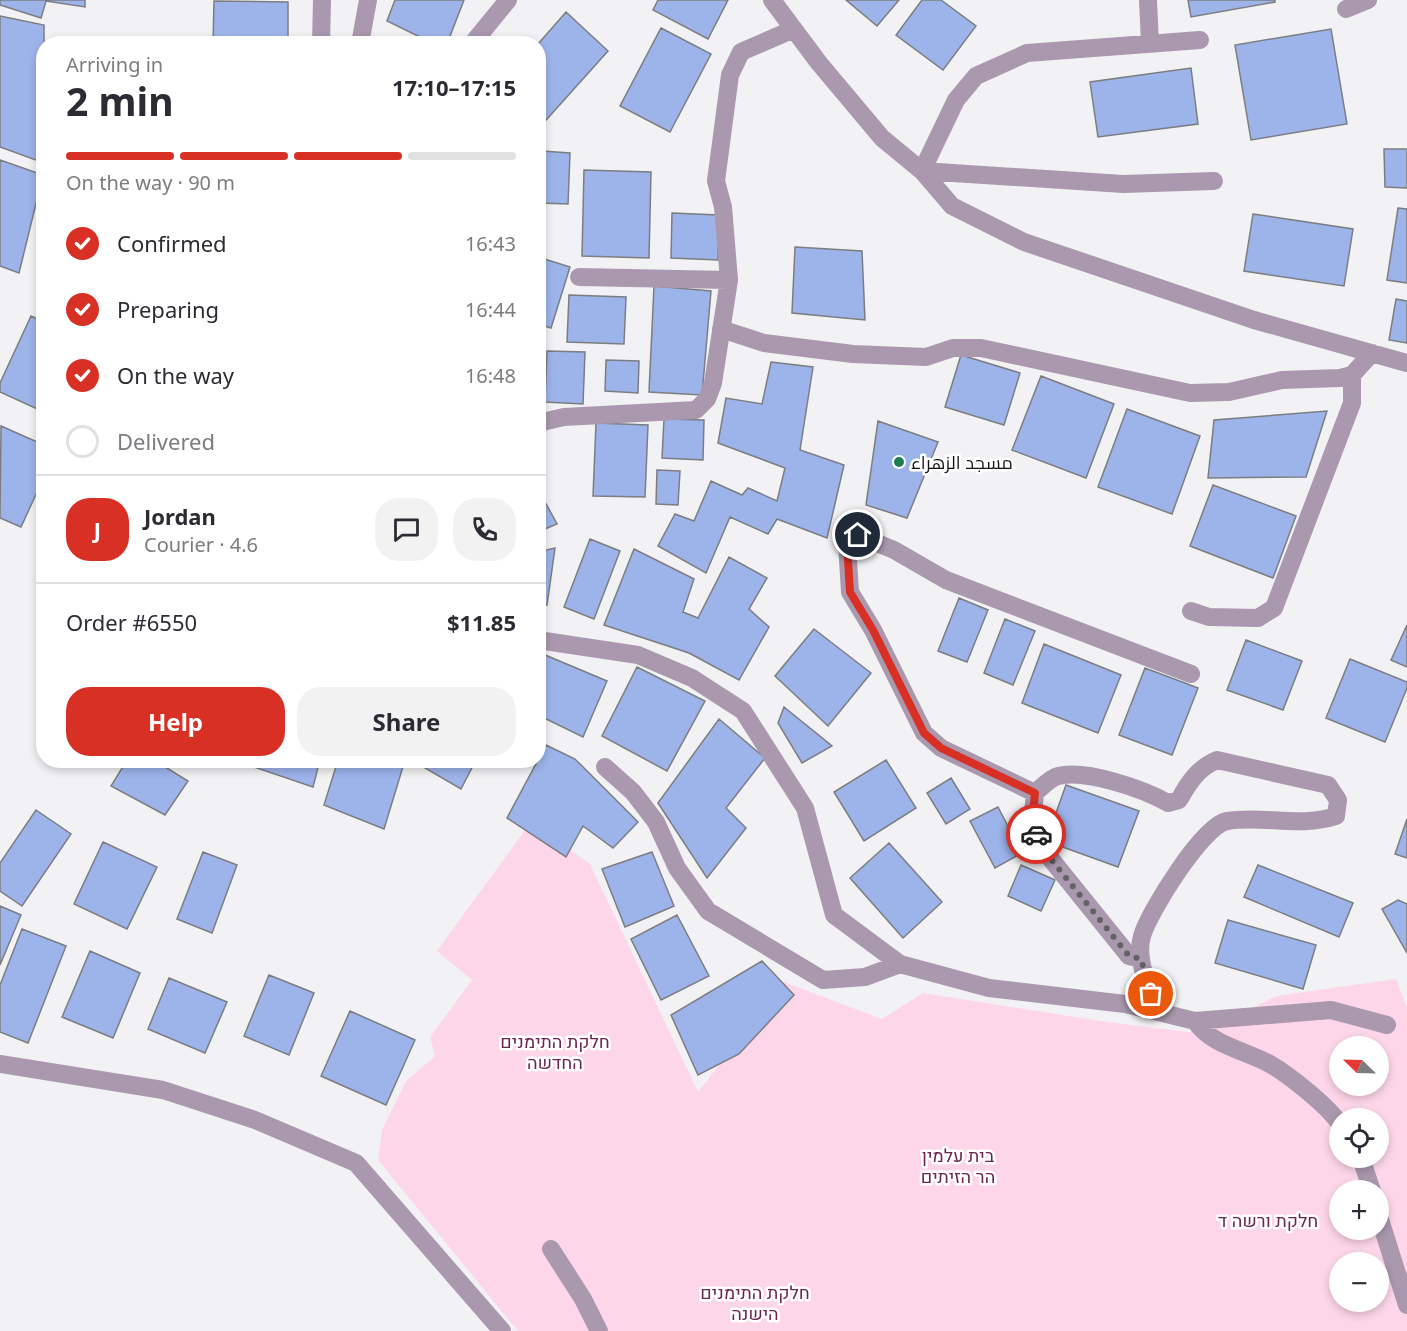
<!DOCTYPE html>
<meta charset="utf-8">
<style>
:root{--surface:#fff;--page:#f2f2f3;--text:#2b2b33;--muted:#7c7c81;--line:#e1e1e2;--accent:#d93025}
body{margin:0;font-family:"Noto Sans",Cairo,Heebo,sans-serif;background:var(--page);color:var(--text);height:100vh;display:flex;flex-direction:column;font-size:22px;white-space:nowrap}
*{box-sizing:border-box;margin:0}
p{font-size:20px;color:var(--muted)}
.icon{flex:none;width:33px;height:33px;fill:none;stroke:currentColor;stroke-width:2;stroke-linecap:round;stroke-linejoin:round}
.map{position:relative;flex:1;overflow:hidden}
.side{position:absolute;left:36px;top:36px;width:510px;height:732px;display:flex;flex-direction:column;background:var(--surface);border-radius:24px;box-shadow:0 3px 9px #0003}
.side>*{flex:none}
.needle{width:39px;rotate:293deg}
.tools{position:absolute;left:1329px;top:1036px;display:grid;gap:12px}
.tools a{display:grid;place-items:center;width:60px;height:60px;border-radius:50%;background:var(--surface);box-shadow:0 3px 9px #0003;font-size:30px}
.pin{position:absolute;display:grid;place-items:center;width:51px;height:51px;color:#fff;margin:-26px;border:3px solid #fff;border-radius:50%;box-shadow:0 2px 6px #0007}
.courier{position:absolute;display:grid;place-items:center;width:60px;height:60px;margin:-30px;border:4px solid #d93025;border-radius:50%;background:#fff;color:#222;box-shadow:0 2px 8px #0007}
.headline em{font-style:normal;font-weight:700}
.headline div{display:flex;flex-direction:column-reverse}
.headline{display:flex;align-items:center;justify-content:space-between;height:102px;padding:0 30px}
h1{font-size:39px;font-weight:700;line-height:45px}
.bar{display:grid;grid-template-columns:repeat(4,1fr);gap:9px 6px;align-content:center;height:72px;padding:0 30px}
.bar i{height:8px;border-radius:4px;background:var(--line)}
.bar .current{background:var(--accent)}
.bar p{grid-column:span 4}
.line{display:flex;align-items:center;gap:15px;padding:0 30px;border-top:2px solid var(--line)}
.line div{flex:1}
.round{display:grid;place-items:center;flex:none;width:63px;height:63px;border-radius:24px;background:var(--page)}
ol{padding:0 30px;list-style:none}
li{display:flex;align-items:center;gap:18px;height:66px}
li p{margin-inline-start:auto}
li .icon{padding:6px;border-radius:50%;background:var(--accent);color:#fff;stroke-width:4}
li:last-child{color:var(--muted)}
li i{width:33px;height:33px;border:3px solid var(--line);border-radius:50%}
.action{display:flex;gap:12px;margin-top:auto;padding:12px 30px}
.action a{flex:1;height:69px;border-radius:24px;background:var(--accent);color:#fff;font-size:24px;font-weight:700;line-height:69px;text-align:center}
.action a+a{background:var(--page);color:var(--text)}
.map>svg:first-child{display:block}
.green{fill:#fed6ea;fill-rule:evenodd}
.building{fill:#9db4ea;stroke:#7c7d80;stroke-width:1.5}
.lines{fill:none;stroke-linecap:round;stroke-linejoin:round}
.minor{stroke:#aa98ae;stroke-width:18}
.done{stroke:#626264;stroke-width:6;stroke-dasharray:0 10.8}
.route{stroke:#d93025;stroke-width:8}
.poi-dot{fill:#1e7c52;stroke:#fff;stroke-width:2}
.labels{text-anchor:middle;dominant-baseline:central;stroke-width:5;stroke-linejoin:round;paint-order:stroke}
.poi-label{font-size:18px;fill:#151516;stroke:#fff;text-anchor:start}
.park-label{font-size:18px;fill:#6c2650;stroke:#fff}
</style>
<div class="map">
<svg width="1407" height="1331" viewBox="0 0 1407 1331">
<rect width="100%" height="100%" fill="#f2f2f5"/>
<!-- green -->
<path class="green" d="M531 822 590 864 698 1092 784 982 882 1019 923 993 1107 1022 1204 1034 1276 996 1396 979 1407 1007V1331H518L378 1160 382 1130 406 1081 435 1056 430 1037 472 980 437 951ZM1340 1047H1378V1086H1340ZM1340 1119H1378V1158H1340ZM1340 1191H1378V1230H1340ZM1340 1263H1378V1302H1340Z"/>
<!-- building -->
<path class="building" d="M0 0H85V7L46 1 41 18 0 5Z
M395 0H464L447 44H434L387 21Z
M658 0H728L708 39 653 10Z
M846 0H899L877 26Z
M922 0H941L976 26 943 70 896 35Z
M1188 0H1275V2L1191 17Z
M214 1 288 2V44H213Z
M566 12 608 51 538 129V44Z
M0 16 44 25V163L0 147Z
M661 28 711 54 670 132 620 106Z
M1331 29 1347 124 1251 140 1235 45Z
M1191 68 1198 124 1098 137 1090 82Z
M1384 149H1407V188L1385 187Z
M542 151 570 153 568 204 540 203Z
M0 160 43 175 19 273 0 266Z
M584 170 651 172 649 258 582 256Z
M1398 208 1407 209V283L1387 280Z
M672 213 719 215 718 260 671 258Z
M1253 214 1353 229 1344 286 1244 271Z
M795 247 862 251 865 320 792 313Z
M538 257 570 267 551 328 538 324Z
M654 286 711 291 702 395 649 392Z
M569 295 626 297 624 344 567 342Z
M1396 299 1407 301V343L1389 340Z
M31 316 44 322V412L0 392V383Z
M547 351 585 352 583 404 545 402Z
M961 355 1020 373 1004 425 945 407Z
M606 360 639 361 638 393 605 391Z
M771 362 813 367 800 450 844 465 827 538 777 519 768 534 730 517 706 573 658 546 675 514 694 521 711 481 742 495 748 488 777 501 785 468 718 443 726 398 762 404Z
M1041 376 1114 404 1086 478 1012 450Z
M1127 409 1200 436 1172 514 1098 487Z
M1327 411 1306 477 1208 478 1214 420Z
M664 419 704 420 703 460 662 458Z
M878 421 938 442 907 518 866 505Z
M596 423 648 425 645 497 593 496Z
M1 426 44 445V477L21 527 0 518Z
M657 470 680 471 678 505 656 504Z
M1213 485 1296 516 1273 578 1190 546Z
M538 489 557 524 538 532Z
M590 539 620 551 594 619 564 607Z
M555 548 547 605 538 603V552Z
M634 549 694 579 683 612 698 618 729 557 767 578 749 609 769 627 739 680 689 653 604 625Z
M959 598 988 610 967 662 938 651Z
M1005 619 1035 631 1013 685 984 673Z
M1407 625V667L1391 660Z
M814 629 871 673 828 726 775 676Z
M1246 640 1302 661 1283 710 1227 690Z
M1044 644 1121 675 1098 733 1022 703Z
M538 652 607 681 583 737 538 715Z
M1350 659 1407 682V688L1385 742 1326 718Z
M637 667 705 701 667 771 602 736Z
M1145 668 1198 688 1172 755 1119 735Z
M784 707 832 746 802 763 778 723Z
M719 719 765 758 726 808 746 828 707 878 658 803Z
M546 745 575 759 638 822 613 848 583 826 566 857 507 818Z
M127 760H154L188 781 165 815 111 786Z
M256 760H320L313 787 251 766Z
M338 760H405L384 829 324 805Z
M429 760H476L461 789 425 768Z
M886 760 916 808 864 841 834 792Z
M951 778 970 809 946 824 927 793Z
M1066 785 1139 811 1118 867 1046 841Z
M998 807 1022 853 995 868 970 821Z
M36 810 71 834 22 906 0 891V863Z
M1407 819V858L1395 854Z
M103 842 157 867 127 929 74 904Z
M889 843 942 902 903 938 850 878Z
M203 852 237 865 212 933 177 919Z
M652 852 674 906 625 927 602 869Z
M1021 865 1055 880 1041 911 1008 896Z
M1258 865 1353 903 1339 937 1244 897Z
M1398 900 1407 904V953L1382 909Z
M0 906 21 915 0 965Z
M677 915 709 976 661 1000 631 939Z
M1228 920 1316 945 1303 989 1215 963Z
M22 929 66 946 28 1043 0 1032V985Z
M90 951 140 973 113 1038 62 1017Z
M762 961 794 995 739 1054 698 1075 671 1015Z
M269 975 314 993 289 1055 244 1036Z
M169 978 227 1002 205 1053 148 1029Z
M350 1011 415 1040 386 1105 321 1076Z"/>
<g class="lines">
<!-- minor -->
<path class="minor" d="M772 0 819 63 882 138 922 171 952 206 1024 242 1254 320 1407 363
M1148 0 1150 43
M1346 9 1368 0
M1200 40 1027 53 976 76 956 100 922 171 1123 184 1214 181
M321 44 322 0
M360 44 368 0
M472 44 508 0
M579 277 729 280
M721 329 764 343 853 354 926 357 953 348H981L1190 393 1229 392 1282 380 1340 378 1352 375 1372 353
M538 423 564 417 696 410 707 399 713 383 729 280 723 207 716 181 730 75 741 52 794 29
M1191 611 1209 617 1258 618 1274 608 1352 403V375
M538 640 638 655 692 678 743 711 805 808 834 915 900 964 989 988 1125 1004 1195 1021 1331 1010 1387 1025
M605 767 633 792 656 822 677 868 708 911 823 980 865 977 900 964
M1035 793 941 748 924 733 873 630 850 592 847 544 858 535 894 550 946 580 1191 674
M1141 959 1129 956 1038 843 1033 813 1035 793C1041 788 1050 778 1058 776 1086 769 1143 789 1168 803L1179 800C1189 782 1198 768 1217 760L1328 785 1338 800 1336 816C1299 828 1264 815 1227 821 1203 825 1149 912 1142 936 1135 960 1150 989 1157 1011
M1195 1021C1211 1045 1244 1050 1270 1064 1289 1075 1328 1106 1340 1124
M0 1064 163 1090 255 1120 356 1163 502 1331
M1361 1158 1372 1191
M1378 1213 1407 1305
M551 1249 583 1299 599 1331"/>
</g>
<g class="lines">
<!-- done -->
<path class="done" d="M1036 834 1038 843 1129 956 1141 959 1151 994"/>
<!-- route -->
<path class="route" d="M858 535 847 544 850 592 873 630 924 733 941 748 1035 793 1033 813 1036 834"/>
</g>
<!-- markers -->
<circle class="poi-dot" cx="899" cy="462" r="6"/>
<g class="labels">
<!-- poi labels -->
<g class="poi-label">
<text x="911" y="462">مسجد الزهراء</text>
</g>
<!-- park labels -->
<g class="park-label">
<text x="555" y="1041">חלקת התימנים<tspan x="555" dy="21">החדשה</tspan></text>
<text x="958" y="1155">בית עלמין<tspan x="958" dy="21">הר הזיתים</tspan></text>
<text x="1268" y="1220">חלקת ורשה ד</text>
<text x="755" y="1292">חלקת התימנים<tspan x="755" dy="21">הישנה</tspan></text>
</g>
</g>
</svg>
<div class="tools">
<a><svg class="needle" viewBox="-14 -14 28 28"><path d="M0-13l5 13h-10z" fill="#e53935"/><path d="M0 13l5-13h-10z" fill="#7c7c81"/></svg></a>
<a><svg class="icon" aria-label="locate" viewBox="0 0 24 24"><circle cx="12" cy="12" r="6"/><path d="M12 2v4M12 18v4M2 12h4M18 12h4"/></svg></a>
<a>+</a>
<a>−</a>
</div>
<div class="pin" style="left:1151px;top:994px;background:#ea580c"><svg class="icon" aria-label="bag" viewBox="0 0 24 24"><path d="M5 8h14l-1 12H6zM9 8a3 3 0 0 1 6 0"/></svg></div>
<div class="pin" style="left:858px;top:535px;background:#1f2937"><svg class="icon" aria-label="home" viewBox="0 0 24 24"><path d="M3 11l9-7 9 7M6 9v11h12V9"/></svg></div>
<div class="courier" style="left:1036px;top:834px"><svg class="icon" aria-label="car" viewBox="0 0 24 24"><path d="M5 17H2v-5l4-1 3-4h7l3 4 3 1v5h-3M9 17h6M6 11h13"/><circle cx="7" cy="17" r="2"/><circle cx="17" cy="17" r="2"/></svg></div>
<section class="side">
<div class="headline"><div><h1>2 min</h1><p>Arriving in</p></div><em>17:10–17:15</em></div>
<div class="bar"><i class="current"></i><i class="current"></i><i class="current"></i><i></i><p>On the way · 90 m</p></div>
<ol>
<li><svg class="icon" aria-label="check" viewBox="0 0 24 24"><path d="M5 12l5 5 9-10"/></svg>Confirmed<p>16:43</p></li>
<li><svg class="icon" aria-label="check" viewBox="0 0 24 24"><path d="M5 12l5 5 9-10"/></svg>Preparing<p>16:44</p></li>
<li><svg class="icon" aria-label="check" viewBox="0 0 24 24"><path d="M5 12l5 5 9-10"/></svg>On the way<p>16:48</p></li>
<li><i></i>Delivered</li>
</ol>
<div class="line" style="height:108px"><b class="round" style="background:var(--accent);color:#fff">J</b><div><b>Jordan</b><p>Courier · 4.6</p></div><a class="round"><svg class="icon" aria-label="chat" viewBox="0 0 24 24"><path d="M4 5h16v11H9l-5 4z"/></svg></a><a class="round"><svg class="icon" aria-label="phone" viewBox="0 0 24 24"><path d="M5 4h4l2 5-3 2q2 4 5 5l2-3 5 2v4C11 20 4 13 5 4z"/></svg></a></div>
<div class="line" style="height:78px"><div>Order #6550</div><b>$11.85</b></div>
<div class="action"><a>Help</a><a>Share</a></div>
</section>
</div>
